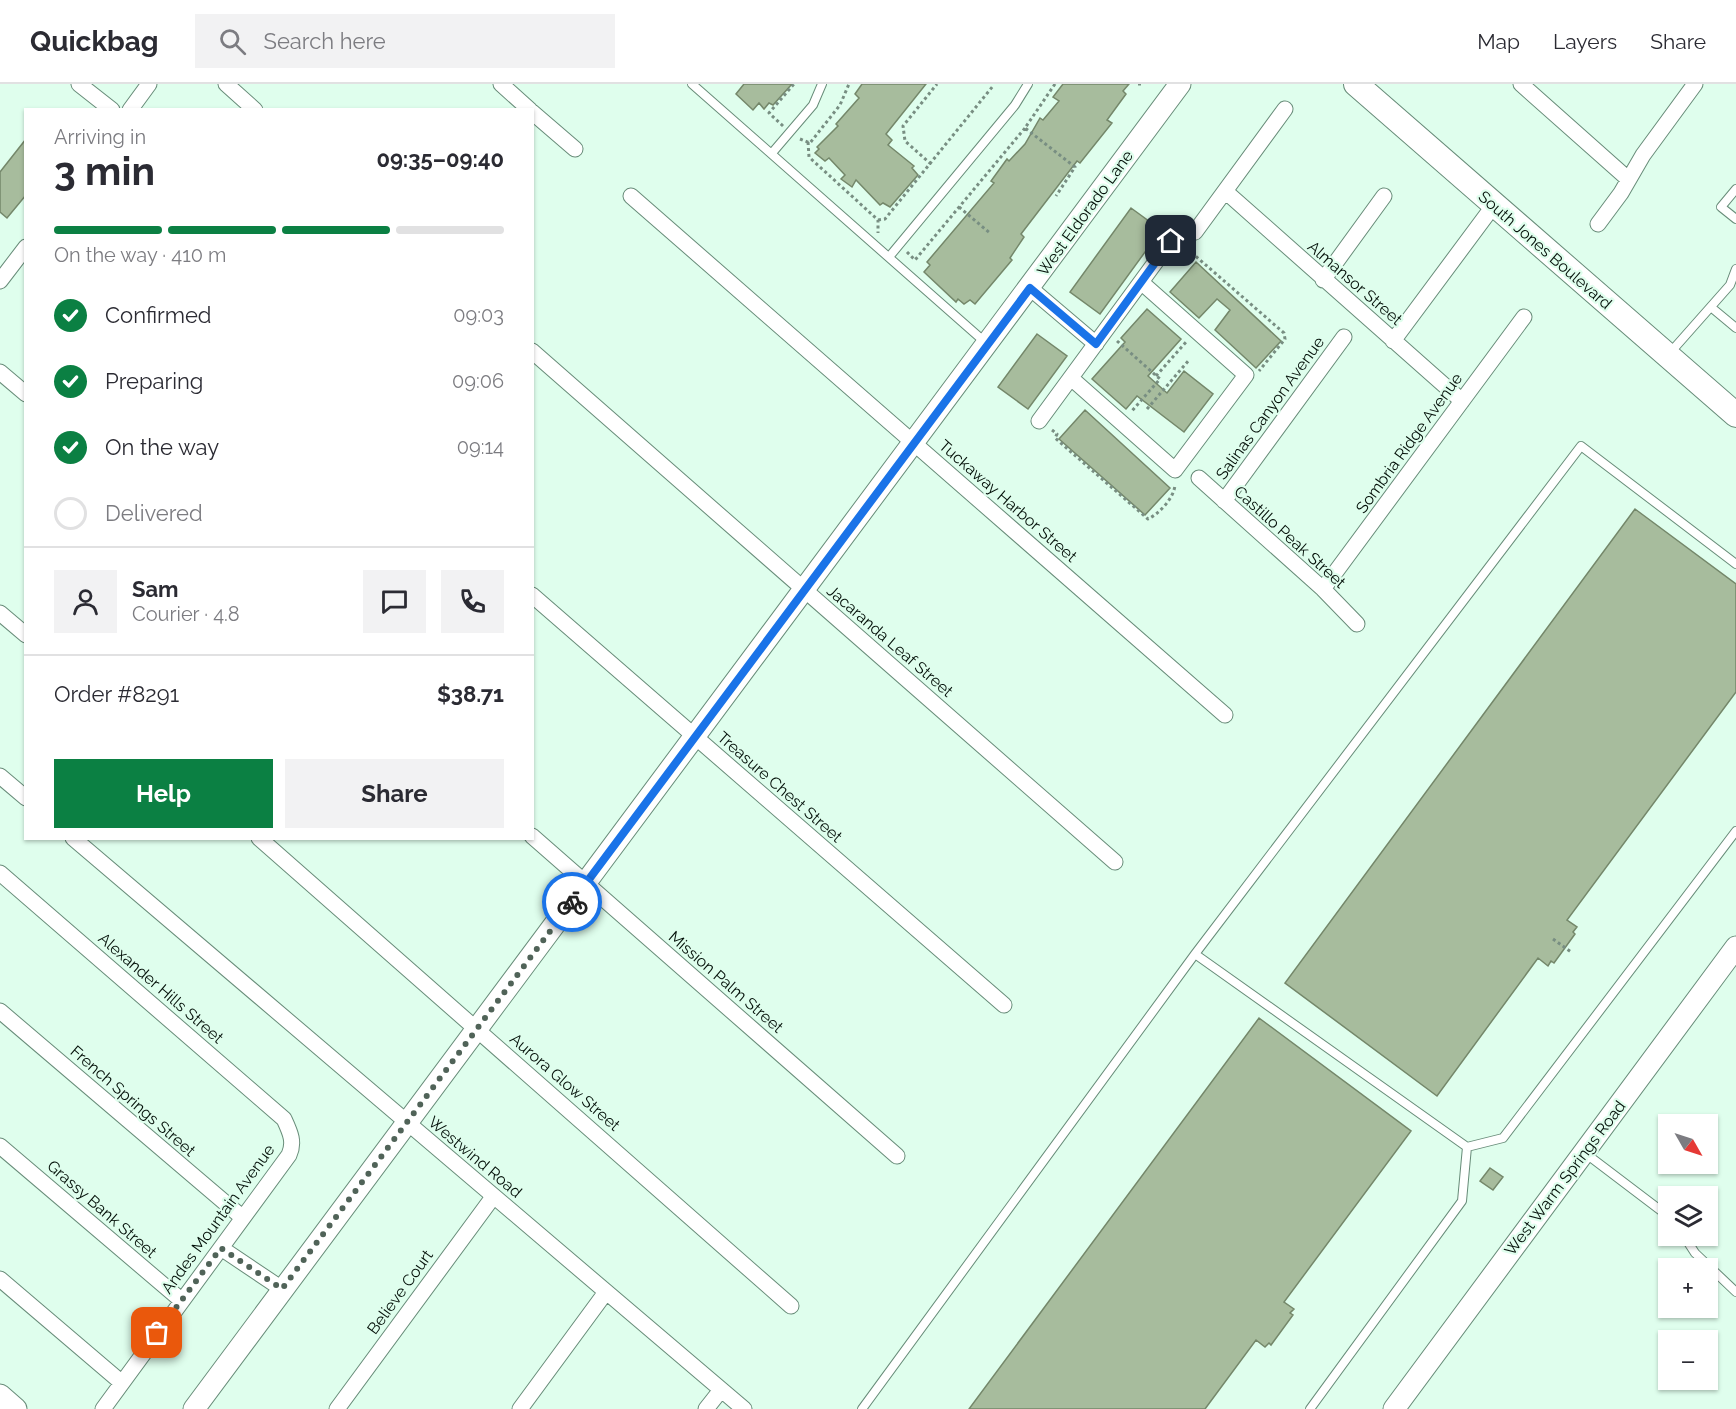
<!DOCTYPE html>
<meta charset="utf-8">
<style>
:root{--surface:#fff;--page:#f2f2f3;--text:#2b2b33;--muted:#7c7c81;--line:#e1e1e2;--accent:#0b8043}
body{margin:0;font-family:Raleway,sans-serif;background:var(--page);color:var(--text);height:100vh;display:flex;flex-direction:column;font-size:22px;white-space:nowrap}
*{box-sizing:border-box;margin:0}
p{font-size:20px;color:var(--muted)}
.icon{flex:none;width:33px;height:33px;fill:none;stroke:currentColor;stroke-width:2;stroke-linecap:round;stroke-linejoin:round}
.map{position:relative;flex:1;overflow:hidden}
.side{position:absolute;left:24px;top:24px;width:510px;height:732px;display:flex;flex-direction:column;background:var(--surface);border-radius:0px;box-shadow:0 2px 4px #0004}
.side>*{flex:none}
.needle{width:39px;rotate:129deg}
.tools{position:absolute;left:1658px;top:1030px;display:grid;gap:12px}
.tools a{display:grid;place-items:center;width:60px;height:60px;border-radius:0px;background:var(--surface);box-shadow:0 2px 4px #0004;font-size:30px}
.pin{position:absolute;display:grid;place-items:center;width:51px;height:51px;color:#fff;margin:-26px;border-radius:12px;box-shadow:0 3px 9px #0006}
.courier{position:absolute;display:grid;place-items:center;width:60px;height:60px;margin:-30px;border:4px solid #1a73e8;border-radius:50%;background:#fff;color:#222;box-shadow:0 2px 8px #0007}
.overview em{font-style:normal;font-weight:700}
.overview div{display:flex;flex-direction:column-reverse}
.overview{display:flex;align-items:center;justify-content:space-between;height:102px;padding:0 30px}
h1{font-size:39px;font-weight:700;line-height:45px}
.bar{display:grid;grid-template-columns:repeat(4,1fr);gap:9px 6px;align-content:center;height:72px;padding:0 30px}
.bar i{height:8px;border-radius:4px;background:var(--line)}
.bar .current{background:var(--accent)}
.bar p{grid-column:span 4}
.line{display:flex;align-items:center;gap:15px;padding:0 30px;border-top:2px solid var(--line)}
.line div{flex:1}
.round{display:grid;place-items:center;flex:none;width:63px;height:63px;border-radius:0px;background:var(--page)}
ol{padding:0 30px;list-style:none}
li{display:flex;align-items:center;gap:18px;height:66px}
li p{margin-inline-start:auto}
li .icon{padding:6px;border-radius:50%;background:var(--accent);color:#fff;stroke-width:4}
li:last-child{color:var(--muted)}
li i{width:33px;height:33px;border:3px solid var(--line);border-radius:50%}
.action{display:flex;gap:12px;margin-top:auto;padding:12px 30px}
.action a{flex:1;height:69px;border-radius:0px;background:var(--accent);color:#fff;font-size:24px;font-weight:700;line-height:69px;text-align:center}
.action a+a{background:var(--page);color:var(--text)}
header{display:flex;align-items:center;gap:36px;box-sizing:border-box;height:84px;padding:0 30px;background:var(--surface);border-bottom:2px solid var(--line)}
header strong{font-size:28px}
nav{display:flex;gap:33px;margin-inline-start:auto;font-size:21px}
.search{width:420px;height:54px;background:var(--page);display:flex;align-items:center;gap:15px;box-sizing:border-box;padding:0 21px;border-radius:0px;color:var(--muted);font-size:22px}
.map>svg:first-child{display:block}
.building{fill:#a7bc9d;stroke:#74876a;stroke-width:1.5}
.lines{fill:none;stroke-linecap:round;stroke-linejoin:round}
.lane-casing{stroke:#688c79;stroke-width:10}
.street-casing{stroke:#688c79;stroke-width:17}
.secondary-casing{stroke:#688c79;stroke-width:23}
.primary-casing{stroke:#688c79;stroke-width:26}
.path{stroke:#788e82;stroke-width:3;stroke-dasharray:3 3;stroke-linecap:butt}
.lane{stroke:#fff;stroke-width:8}
.street{stroke:#fff;stroke-width:15}
.secondary{stroke:#fff;stroke-width:21}
.primary{stroke:#fff;stroke-width:24}
.done{stroke:#506358;stroke-width:6;stroke-dasharray:0 10.8}
.route{stroke:#1a73e8;stroke-width:8}
.labels{text-anchor:middle;dominant-baseline:central;stroke-width:4.5;stroke-linejoin:round;paint-order:stroke}
.street-label{font-size:16px;fill:#030f08;stroke:#dffeed}
</style>
<header>
<strong>Quickbag</strong>
<div class="search"><svg class="icon" aria-label="search" viewBox="0 0 24 24"><circle cx="10" cy="10" r="6"/><path d="M15 15l6 6"/></svg>Search here</div>
<nav><a>Map</a><a>Layers</a><a>Share</a></nav>
</header>
<div class="map">
<svg width="1736" height="1325" viewBox="0 0 1736 1325">
<rect width="100%" height="100%" fill="#dffeed"/>
<!-- building -->
<path class="building" d="M744 0H792L773 21 769 19 764 25 759 19 753 26 736 10Z
M862 0H926L886 50 892 56 888 61 914 82 912 84 918 91 890 123 883 119 880 121 856 96 852 103 841 95 845 91 829 74 825 77 815 69 819 65 817 63 838 42 836 40 859 14 855 10Z
M1063 0H1129L1123 7 1126 10 1107 36 1112 39 1080 79 1077 77 1021 150 1024 153 1010 174 1012 176 975 220 970 216 964 220 958 215 956 218 924 188 930 181 927 178 994 99 991 97 1007 75 1009 77 1025 60 1040 34 1043 36 1059 17 1053 13Z
M26 55V111L7 134 0 128V88Z
M1131 124 1161 146 1100 230 1070 208Z
M1196 178 1281 257 1256 284 1215 246 1230 226 1217 215 1199 234 1170 208Z
M1147 225 1181 255 1148 292 1167 309 1184 287 1213 310 1184 348 1137 312 1126 325 1092 295 1125 258 1121 254Z
M1037 250 1067 272 1028 325 998 303Z
M1085 326 1170 404 1145 431 1059 355Z
M1635 425 1736 500V608L1567 836 1577 843 1573 848 1575 850 1554 879 1551 877 1548 882 1538 874 1437 1012 1285 899Z
M1259 934 1411 1047 1284 1218 1294 1225 1290 1229 1293 1231 1271 1261 1269 1259 1265 1263 1256 1256 1205 1325H969Z
M1490 1084 1503 1093 1493 1106 1480 1097Z"/>
<g class="lines">
<!-- lane casing -->
<g class="lane-casing">
<path id="lane" d="M692 0 986 259
M772 69 813 21 822 0
M1736 105 1721 123 1736 135
M889 173 1015 21 1028 0
M1712 224 1736 244
M1669 270 1730 201 1736 185
M1195 870 1467 1063
M1585 1069 1668 1132
M1684 1152 1695 1169 1736 1208
M862 1325 1195 870 1581 362 1736 480
M1310 1325 1462 1117 1467 1063 1503 1054 1736 747"/>
</g>
<!-- street casing -->
<g class="street-casing">
<path id="street" d="M79 0 112 26
M226 0 255 26
M501 0 530 26
M1521 0 1628 95
M130 26 149 0
M532 28 575 65
M1225 107 1462 317
M631 112 1225 631
M1598 140 1621 109 1643 71 1695 0
M1195 148 1285 25
M1323 196 1384 112
M0 197 26 163
M1030 204 1096 260
M1393 257 1494 121
M532 267 1115 778
M0 288 26 310
M1071 294 1175 386 1246 291 1141 198
M1039 337 1171 157
M1199 394 1323 505 1357 540
M1224 417 1344 253
M1323 505 1524 233
M532 511 1004 921
M0 529 26 551
M0 692 26 714
M532 752 897 1072
M73 754 744 1325
M259 754 791 1222
M0 789 284 1035C290 1048 295 1058 289 1071L103 1325
M0 927 243 1134
M0 1062 181 1216
M221 1164 282 1205
M0 1195 122 1299
M337 1325 493 1113
M520 1325 606 1208
M706 1325 721 1306"/>
</g>
<!-- secondary casing -->
<g class="secondary-casing">
<path id="secondary" d="M0 1311 16 1325
M194 1325 1180 0
M1394 1325 1736 863"/>
</g>
<!-- primary casing -->
<g class="primary-casing">
<path id="primary" d="M1356 0 1736 331"/>
</g>
<!-- path -->
<path class="path" d="M1055 0 1025 44 1075 83 1056 112
M1138 0H1142
M783 42 769 29 794 0
M800 55 810 59 840 21 849 0
M808 58 809 73 878 136V149
M931 80 905 57 903 42 937 0
M959 123 991 150
M878 136 885 135 993 2
M1183 166 1190 172 1192 169 1284 249 1285 255 1259 287
M907 168 915 176 1025 44
M1117 257 1160 295 1131 328
M1156 292 1187 257
M1147 325 1189 276
M1052 346 1057 350 1055 354 1148 435C1159 430 1175 413 1175 400
M1553 855 1571 868"/>
<!-- lane -->
<use href="#lane" class="lane"/>
<!-- street -->
<use href="#street" class="street"/>
<!-- secondary -->
<use href="#secondary" class="secondary"/>
<!-- primary -->
<use href="#primary" class="primary"/>
</g>
<g class="lines">
<!-- done -->
<path class="done" d="M157 1249 221 1164 282 1205 572 818"/>
<!-- route -->
<path class="route" d="M572 818 1030 204 1096 260 1171 157"/>
</g>
<g class="labels">
<!-- street labels -->
<g class="street-label">
<text transform="translate(1085 129) rotate(-54)">West Eldorado Lane</text>
<text transform="translate(1545 166) rotate(41)">South Jones Boulevard</text>
<text transform="translate(1355 199) rotate(41)">Almansor Street</text>
<text transform="translate(1270 324) rotate(-54)">Salinas Canyon Avenue</text>
<text transform="translate(1409 359) rotate(-54)">Sombria Ridge Avenue</text>
<text transform="translate(1008 417) rotate(41)">Tuckaway Harbor Street</text>
<text transform="translate(1290 453) rotate(42)">Castillo Peak Street</text>
<text transform="translate(890 557) rotate(41)">Jacaranda Leaf Street</text>
<text transform="translate(780 703) rotate(41)">Treasure Chest Street</text>
<text transform="translate(726 898) rotate(41)">Mission Palm Street</text>
<text transform="translate(161 904) rotate(41)">Alexander Hills Street</text>
<text transform="translate(565 998) rotate(41)">Aurora Glow Street</text>
<text transform="translate(133 1017) rotate(41)">French Springs Street</text>
<text transform="translate(475 1073) rotate(40)">Westwind Road</text>
<text transform="translate(1565 1094) rotate(-53)">West Warm Springs Road</text>
<text transform="translate(102 1125) rotate(41)">Grassy Bank Street</text>
<text transform="translate(218 1135) rotate(-54)">Andes Mountain Avenue</text>
<text transform="translate(400 1208) rotate(-54)">Believe Court</text>
</g>
</g>
</svg>
<div class="tools">
<a><svg class="needle" viewBox="-14 -14 28 28"><path d="M0-13l5 13h-10z" fill="#e53935"/><path d="M0 13l5-13h-10z" fill="#7c7c81"/></svg></a>
<a><svg class="icon" aria-label="layers" viewBox="0 0 24 24"><path d="M12 4l9 5-9 5-9-5zM3 14l9 5 9-5"/></svg></a>
<a>+</a>
<a>−</a>
</div>
<div class="pin" style="left:157px;top:1249px;background:#ea580c"><svg class="icon" aria-label="bag" viewBox="0 0 24 24"><path d="M5 8h14l-1 12H6zM9 8a3 3 0 0 1 6 0"/></svg></div>
<div class="pin" style="left:1171px;top:157px;background:#1f2937"><svg class="icon" aria-label="home" viewBox="0 0 24 24"><path d="M3 11l9-7 9 7M6 9v11h12V9"/></svg></div>
<div class="courier" style="left:572px;top:818px"><svg class="icon" aria-label="bike" viewBox="0 0 24 24"><circle cx="6" cy="16" r="4"/><circle cx="18" cy="16" r="4"/><path d="M6 16l4-8h5l3 8M10 8l3 8H6M13 5h3"/></svg></div>
<section class="side">
<div class="overview"><div><h1>3 min</h1><p>Arriving in</p></div><em>09:35–09:40</em></div>
<div class="bar"><i class="current"></i><i class="current"></i><i class="current"></i><i></i><p>On the way · 410 m</p></div>
<ol>
<li><svg class="icon" aria-label="check" viewBox="0 0 24 24"><path d="M5 12l5 5 9-10"/></svg>Confirmed<p>09:03</p></li>
<li><svg class="icon" aria-label="check" viewBox="0 0 24 24"><path d="M5 12l5 5 9-10"/></svg>Preparing<p>09:06</p></li>
<li><svg class="icon" aria-label="check" viewBox="0 0 24 24"><path d="M5 12l5 5 9-10"/></svg>On the way<p>09:14</p></li>
<li><i></i>Delivered</li>
</ol>
<div class="line" style="height:108px"><a class="round"><svg class="icon" aria-label="person" viewBox="0 0 24 24"><circle cx="12" cy="8" r="4"/><path d="M4 21q1-7 8-7t8 7"/></svg></a><div><b>Sam</b><p>Courier · 4.8</p></div><a class="round"><svg class="icon" aria-label="chat" viewBox="0 0 24 24"><path d="M4 5h16v11H9l-5 4z"/></svg></a><a class="round"><svg class="icon" aria-label="phone" viewBox="0 0 24 24"><path d="M5 4h4l2 5-3 2q2 4 5 5l2-3 5 2v4C11 20 4 13 5 4z"/></svg></a></div>
<div class="line" style="height:78px"><div>Order #8291</div><b>$38.71</b></div>
<div class="action"><a>Help</a><a>Share</a></div>
</section>
</div>
